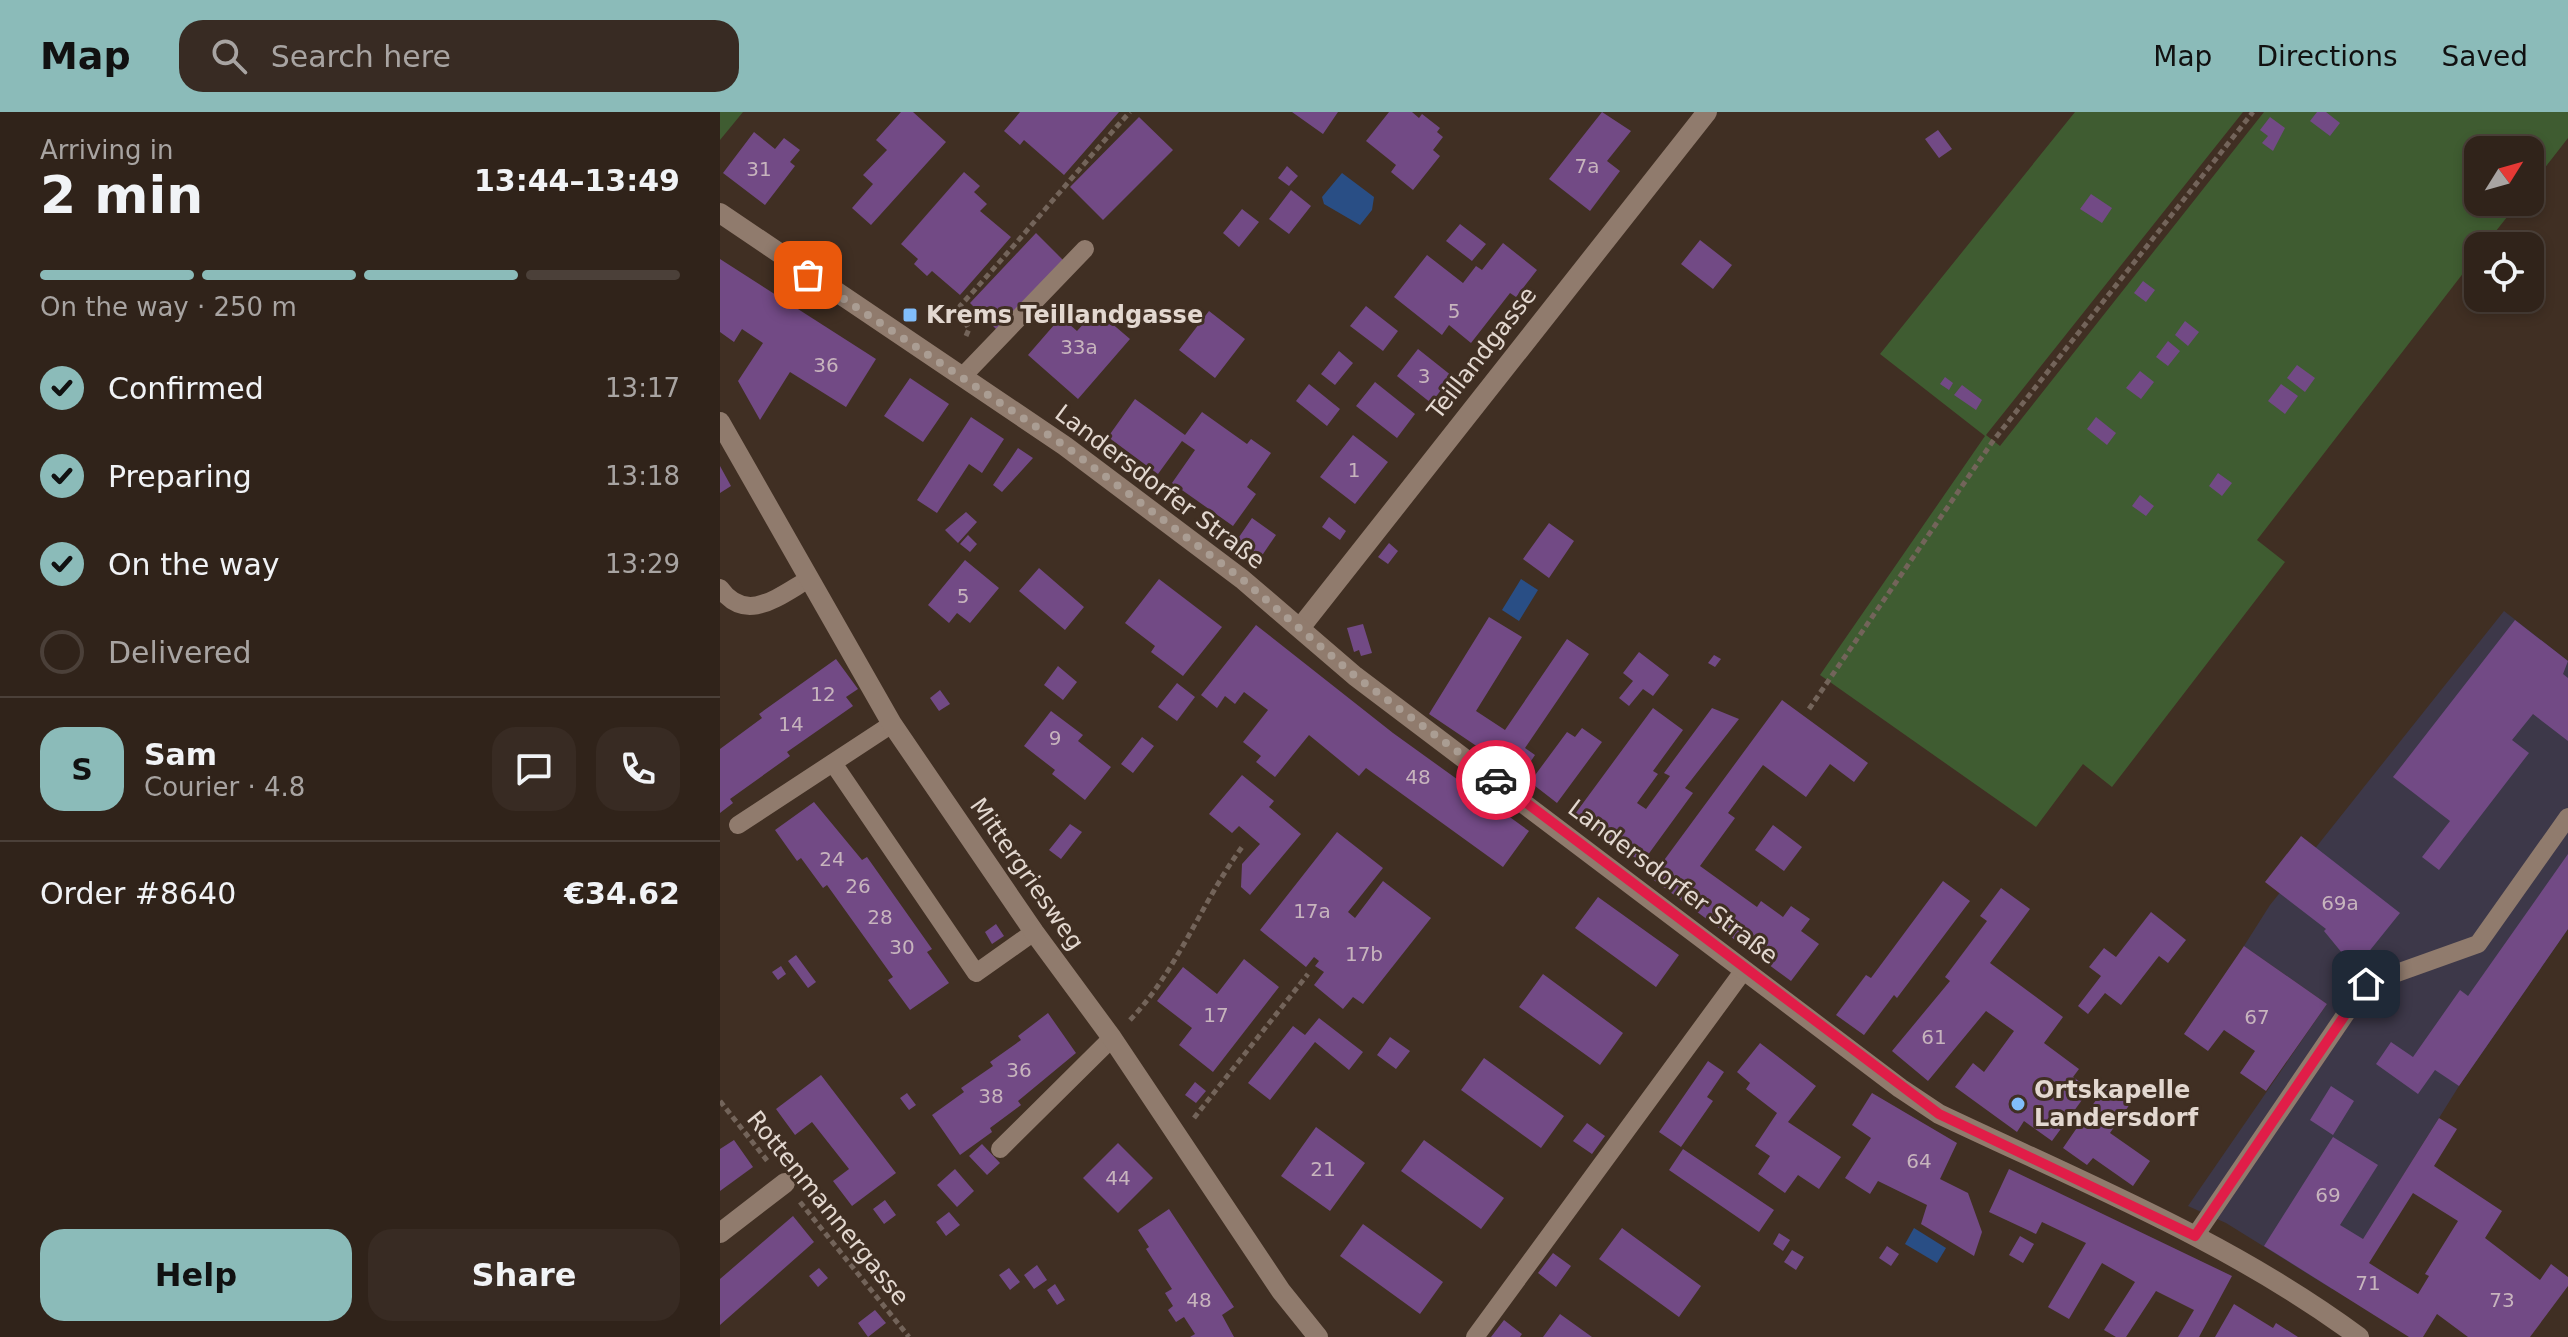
<!DOCTYPE html>
<meta charset="utf-8">
<style>
:root{--surface:#30231a;--page:#382b23;--text:#f1f3f6;--muted:#a8a4a2;--line:#4b4039;--accent:#8bbbb9}
body{margin:0;font-family:"DejaVu Sans",sans-serif;background:var(--page);color:var(--text);height:100vh;display:flex;flex-direction:column;font-size:30px;white-space:nowrap}
*{box-sizing:border-box;margin:0}
p{font-size:26px;color:var(--muted)}
.icon{flex:none;width:44px;height:44px;fill:none;stroke:currentColor;stroke-width:2;stroke-linecap:round;stroke-linejoin:round}
.map{position:relative;flex:1;overflow:hidden}
.panel{display:flex;flex-direction:column;background:var(--surface);width:720px}
.panel>*{flex:none}
.needle{width:52px;rotate:53deg}
.controls{position:absolute;left:1744px;top:24px;display:grid;gap:16px}
.controls a{display:grid;place-items:center;width:80px;height:80px;border-radius:16px;background:var(--surface);box-shadow:0 4px 12px #0003,0 0 0 2px var(--line);font-size:40px}
.pin{position:absolute;display:grid;place-items:center;width:68px;height:68px;color:#fff;margin:-34px;border-radius:16px;box-shadow:0 4px 12px #0006}
.courier{position:absolute;display:grid;place-items:center;width:80px;height:80px;margin:-40px;border:6px solid #e11d48;border-radius:50%;background:#fff;color:#222;box-shadow:0 2px 10px #0007}
.head em{font-style:normal;font-weight:700}
.head div{display:flex;flex-direction:column-reverse}
.head{display:flex;align-items:center;justify-content:space-between;height:136px;padding:0 40px}
h1{font-size:52px;font-weight:700;line-height:60px}
.bar{display:grid;grid-template-columns:repeat(4,1fr);gap:12px 8px;align-content:center;height:96px;padding:0 40px}
.bar i{height:10px;border-radius:6px;background:var(--line)}
.bar .on{background:var(--accent)}
.bar p{grid-column:span 4}
.line{display:flex;align-items:center;gap:20px;padding:0 40px;border-top:2px solid var(--line)}
.line div{flex:1}
.round{display:grid;place-items:center;flex:none;width:84px;height:84px;border-radius:24px;background:var(--page)}
ol{padding:0 40px;list-style:none}
li{display:flex;align-items:center;gap:24px;height:88px}
li p{margin-inline-start:auto}
li .icon{padding:8px;border-radius:50%;background:var(--accent);color:#111;stroke-width:4}
li:last-child{color:var(--muted)}
li i{width:44px;height:44px;border:4px solid var(--line);border-radius:50%}
.action{display:flex;gap:16px;margin-top:auto;padding:16px 40px}
.action a{flex:1;height:92px;border-radius:24px;background:var(--accent);color:#111;font-size:32px;font-weight:700;line-height:92px;text-align:center}
.action a+a{background:var(--page);color:var(--text)}
header{display:flex;align-items:center;gap:48px;box-sizing:border-box;height:112px;padding:0 40px;background:var(--accent);color:#111}
header strong{font-size:38px}
nav{display:flex;gap:44px;margin-inline-start:auto;font-size:28px}
.search{width:560px;height:72px;background:var(--page);display:flex;align-items:center;gap:20px;box-sizing:border-box;padding:0 28px;border-radius:24px;color:var(--muted);font-size:30px}
main{display:flex;flex:1;min-height:0}
.map>svg:first-child{display:block}
.commercial{fill:#3d3849}
.green{fill:#3f5c31}
.water{fill:#294e85}
.building{fill:#724a85;fill-rule:evenodd}
.lines{fill:none;stroke-linecap:round;stroke-linejoin:round}
.path{stroke:#73645a;stroke-width:5;stroke-dasharray:6 4;stroke-linecap:butt}
.service{stroke:#907b6d;stroke-width:18}
.minor{stroke:#907b6d;stroke-width:20}
.secondary{stroke:#907b6d;stroke-width:20}
.done{stroke:#aa9d93;stroke-width:8;stroke-dasharray:0 14.4}
.route{stroke:#e11d48;stroke-width:10}
.poi-dot{fill:#81bdfa;stroke:#402f23;stroke-width:3}
.labels{text-anchor:middle;dominant-baseline:central;stroke-width:6;stroke-linejoin:round;paint-order:stroke}
.number-label{font-size:20px;fill:#c7b4bd}
.poi-label{font-size:24px;font-weight:bold;fill:#e3d8d0;stroke:#402f23;text-anchor:start}
.street-label{font-size:24px;fill:#e3d8d0;stroke:#402f23}
</style>
<header>
<strong>Map</strong>
<div class="search"><svg class="icon" aria-label="search" viewBox="0 0 24 24"><circle cx="10" cy="10" r="6"/><path d="M15 15l6 6"/></svg>Search here</div>
<nav><a>Map</a><a>Directions</a><a>Saved</a></nav>
</header>
<main>
<section class="panel">
<div class="head"><div><h1>2 min</h1><p>Arriving in</p></div><em>13:44–13:49</em></div>
<div class="bar"><i class="on"></i><i class="on"></i><i class="on"></i><i></i><p>On the way · 250 m</p></div>
<ol>
<li><svg class="icon" aria-label="check" viewBox="0 0 24 24"><path d="M5 12l5 5 9-10"/></svg>Confirmed<p>13:17</p></li>
<li><svg class="icon" aria-label="check" viewBox="0 0 24 24"><path d="M5 12l5 5 9-10"/></svg>Preparing<p>13:18</p></li>
<li><svg class="icon" aria-label="check" viewBox="0 0 24 24"><path d="M5 12l5 5 9-10"/></svg>On the way<p>13:29</p></li>
<li><i></i>Delivered</li>
</ol>
<div class="line" style="height:144px"><b class="round" style="background:var(--accent);color:#111">S</b><div><b>Sam</b><p>Courier · 4.8</p></div><a class="round"><svg class="icon" aria-label="chat" viewBox="0 0 24 24"><path d="M4 5h16v11H9l-5 4z"/></svg></a><a class="round"><svg class="icon" aria-label="phone" viewBox="0 0 24 24"><path d="M5 4h4l2 5-3 2q2 4 5 5l2-3 5 2v4C11 20 4 13 5 4z"/></svg></a></div>
<div class="line" style="height:104px"><div>Order #8640</div><b>€34.62</b></div>
<div class="action"><a>Help</a><a>Share</a></div>
</section>
<div class="map">
<svg width="1848" height="1225" viewBox="0 0 1848 1225">
<rect width="100%" height="100%" fill="#402f23"/>
<!-- commercial -->
<path class="commercial" d="M1784 499 1848 549V817L1739 974 1612 1177 1506 1111 1468 1094 1607 892 1524 834 1550 793Z"/>
<!-- green -->
<path class="green" d="M0 0H23L0 28Z
M1355 0H1523L1266 323 1280 334 1544 0H1848V26L1810 75V38H1758V90H1799L1764 134H1758V142L1537 428 1565 450 1392 675 1363 652 1316 715 1100 563 1265 324 1160 242Z"/>
<!-- water -->
<path class="water" d="M622 61 654 85 652 98 640 113 604 92 602 85Z
M801 467 818 478 799 509 782 498Z
M1194 1116 1226 1136 1217 1151 1185 1132Z"/>
<!-- building -->
<path class="building" d="M181 0H193L226 30 151 113 132 96 153 72 143 63 167 38 156 28Z
M300 0H399L344 63 304 28 300 33 284 19Z
M572 0H618L603 22Z
M669 0H692L699 6 702 2 720 16 717 20 723 25 713 38 720 44 693 78 671 60 676 53 646 29Z
M882 0 911 19 887 49 900 59 870 99 829 67Z
M1597 0H1606L1620 11 1610 24 1590 9Z
M419 5 453 38 383 108 350 75Z
M1550 5 1565 16 1553 39 1542 31 1548 24 1540 18Z
M1218 18 1232 37 1219 46 1205 27Z
M34 20 55 37 64 26 80 38 70 50 75 54 45 93 3 61Z
M567 54 578 64 569 74 558 66Z
M244 60 260 74 254 80 267 92 260 99 291 125 240 183 212 159 207 164 194 152 198 147 181 132Z
M571 78 591 94 569 122 549 107Z
M1371 82 1392 96 1382 111 1360 97Z
M522 97 539 110 519 135 503 121Z
M740 112 766 132 752 149 726 129Z
M316 121 344 149 277 218 250 191Z
M980 128 1012 153 993 177 961 152Z
M783 131 817 158 796 185 790 181 751 231 729 213 722 223 674 185 707 143 743 171 756 154 762 158Z
M0 147 156 247 126 295 70 260 40 308 18 269 43 231 22 217 14 230 0 220Z
M1423 169 1435 178 1426 190 1414 181Z
M646 194 678 219 663 239 630 214Z
M376 198 410 227 358 287 308 243 341 205 357 219Z
M489 199 525 227 495 266 459 238Z
M1465 209 1479 220 1468 234 1455 223Z
M1448 229 1460 239 1448 254 1436 245Z
M698 237 732 264 711 291 677 264Z
M619 239 633 251 615 273 601 262Z
M1577 253 1595 266 1585 280 1567 266Z
M1420 259 1434 270 1421 287 1406 276Z
M1225 265 1233 271 1229 278 1220 272Z
M190 266 229 292 203 330 164 304Z
M655 270 695 302 677 326 636 294Z
M589 272 620 297 607 314 576 289Z
M1561 272 1578 284 1565 302 1548 289Z
M1242 273 1262 288 1256 298 1234 283Z
M415 287 465 323 482 300 527 332 531 327 551 341 527 375 536 382 513 414 452 371 475 338 462 329 438 362 388 325Z
M251 305 284 327 262 361 249 352 217 401 197 388Z
M1376 305 1396 321 1387 333 1367 317Z
M633 323 668 350 635 392 600 365Z
M298 336 313 346 282 380 273 373Z
M0 354 11 374 0 381Z
M1498 361 1512 371 1502 384 1489 374Z
M1420 383 1434 394 1426 404 1412 394Z
M246 400 257 410 238 431 225 418Z
M609 405 626 419 620 428 602 415Z
M532 406 556 423 541 445 517 428Z
M829 411 854 429 829 466 803 447Z
M248 423 257 432 250 440 240 432Z
M669 431 678 439 668 452 658 445Z
M245 448 279 476 250 511 237 501 229 511 208 493Z
M319 456 364 495 345 518 299 479Z
M439 467 502 515 463 564 431 540 435 534 405 511Z
M769 505 802 525 756 599 785 618 847 527 869 542 805 636 815 643 801 664 709 602Z
M1795 508 1848 549 1843 562 1848 566V629L1813 602 1792 628 1809 641 1719 758 1702 745 1730 709 1673 665Z
M643 512 652 541 641 544 639 538 634 540 627 516Z
M536 513 673 621 809 719 783 755 646 656 639 664 589 623 555 665 536 650 541 644 523 630 548 598 524 580 515 592 505 584 497 596 481 583Z
M919 540 949 563 933 584 923 577 909 594 899 586 913 569 903 561Z
M994 543 1001 547 995 555 988 551Z
M116 547 138 577 126 585 133 594 67 640 70 644 10 687 13 691 0 701V637L42 606 39 602Z
M338 554 357 570 343 588 324 573Z
M457 571 475 585 457 609 438 595Z
M220 578 230 592 219 599 210 586Z
M1062 588 1148 651 1134 670 1110 652 1086 685 1043 653 1008 701 1015 706 980 754 1037 795 1041 789 1063 805 1071 794 1090 807 1081 819 1099 832 1071 869 931 766Z
M933 596 963 618 933 659 938 662 917 691 926 697 950 664 944 661 992 596 1019 607 965 676 973 681 922 751 855 702Z
M331 599 363 623 358 629 391 655 365 688 332 662 335 658 304 634Z
M862 616 882 630 837 691 810 670 847 620 855 625Z
M422 625 434 634 413 661 401 652Z
M522 663 554 689 549 695 581 722 530 783 521 775 522 752 540 732 519 714 512 721 489 702Z
M94 690 142 748 147 745 212 837 207 840 229 871 190 898 168 868 173 865 107 773 103 776 81 746 77 749 55 718Z
M350 712 362 720 341 747 329 738Z
M1053 713 1082 735 1064 759 1035 738Z
M617 720 663 756 628 800 635 806 663 769 711 806 643 892 633 885 623 897 594 873 604 860 595 854 599 849 594 845 586 855 540 818Z
M1581 724 1680 801 1647 842 1632 853 1604 819 1606 817 1545 770Z
M1848 742V817L1739 974 1715 958 1698 982 1656 952 1671 930 1693 945 1740 878 1748 884Z
M1223 769 1250 789 1177 886 1174 883 1144 923 1116 903 1146 863 1151 866Z
M1281 776 1310 797 1270 851 1343 905 1324 931 1359 957 1353 965 1370 977 1332 1029 1304 1009 1297 1020 1235 975 1253 951 1264 960 1294 919 1266 899 1208 969 1172 939 1230 869 1225 865 1267 809 1260 804Z
M878 785 959 843 936 875 855 816Z
M1431 800 1466 828 1448 851 1439 844 1401 893 1385 881 1368 902 1358 894 1381 864 1369 855 1384 836 1396 845Z
M276 812 284 824 272 832 265 820Z
M1524 834 1607 892 1546 979 1520 961 1535 939 1504 918 1488 939 1464 922Z
M76 843 96 870 88 876 68 849Z
M524 847 559 875 493 960 459 933 472 916 437 889 463 855 497 882Z
M61 854 66 862 58 868 52 860Z
M823 862 903 921 880 953 799 895Z
M328 901 356 941 298 989 301 993 270 1016 272 1020 240 1043 212 1003 244 980 241 976 273 954 270 950 301 928 298 924Z
M599 906 643 940 629 958 595 930 550 988 528 971 573 914 585 923Z
M670 925 690 939 676 957 657 943Z
M1040 931 1096 974 1068 1010 1121 1045 1099 1077 1078 1063 1065 1081 1038 1062 1050 1044 1035 1034 1057 1001 1026 977 1030 971 1017 960Z
M764 946 844 1004 821 1036 741 978Z
M988 949 1004 960 987 985 993 989 961 1035 939 1020Z
M101 963 176 1061 132 1094 113 1069 129 1057 92 1010 75 1023 56 997Z
M475 970 486 979 476 991 465 983Z
M1611 974 1634 989 1613 1023 1590 1008Z
M1385 975 1410 992 1390 1021 1430 1049 1413 1074 1373 1046 1367 1053 1343 1036Z
M187 981 196 993 189 998 180 986Z
M1152 981 1237 1031 1220 1067 1248 1081 1262 1120 1254 1144 1201 1112 1207 1093 1158 1069 1150 1082 1125 1066 1151 1026 1132 1013Z
M1719 1006 1737 1017 1714 1054 1782 1099 1765 1126 1820 1168 1831 1152 1848 1165V1174L1810 1225H1748L1717 1202 1703 1225H1689L1544 1134 1613 1025 1658 1053 1620 1113 1643 1127ZM1693 1081 1738 1109 1705 1162 1709 1164 1698 1182 1649 1151Z
M867 1011 885 1024 872 1042 853 1029Z
M596 1015 645 1051 610 1099 561 1064Z
M14 1028 33 1055 0 1079V1037Z
M704 1028 784 1086 761 1117 681 1059Z
M398 1031 433 1066 398 1101 363 1066Z
M262 1032 280 1051 267 1063 249 1044Z
M963 1037 1054 1098 1039 1120 949 1058Z
M235 1057 254 1079 237 1095 217 1073Z
M1289 1057 1512 1164 1479 1225H1458L1474 1198 1436 1179 1406 1225H1396L1384 1218 1415 1170 1382 1151 1349 1207 1328 1195 1366 1131 1322 1110 1316 1122 1269 1100Z
M165 1088 176 1103 164 1112 153 1097Z
M449 1097 514 1195 502 1203 514 1225H470L475 1222 464 1205 456 1210 448 1198 453 1194 445 1181 452 1177 426 1137 429 1135 418 1118Z
M229 1100 240 1113 226 1124 216 1110Z
M73 1104 94 1130 0 1213V1167Z
M643 1112 723 1170 700 1202 620 1144Z
M902 1116 981 1174 959 1205 879 1147Z
M1059 1121 1070 1128 1063 1139 1053 1132Z
M1300 1124 1314 1132 1303 1151 1289 1143Z
M1167 1134 1179 1142 1171 1154 1159 1146Z
M1072 1138 1084 1145 1076 1158 1064 1150Z
M833 1141 851 1154 836 1175 818 1161Z
M317 1153 327 1168 314 1177 304 1163Z
M99 1156 108 1166 98 1175 89 1164Z
M289 1156 300 1170 290 1178 279 1163Z
M335 1172 345 1188 337 1193 327 1178Z
M1514 1192 1553 1216 1556 1211 1578 1225H1495Z
M155 1198 166 1211 148 1225 138 1211Z
M840 1202 872 1225H823Z
M784 1208 802 1222 800 1225H771Z"/>
<g class="lines">
<!-- path -->
<path class="path" d="M246 224 249 217 241 203 240 194C298 131 352 64 410 0
M1089 597 1273 329 1533 0
M410 908C458 858 481 791 522 735
M0 989 49 1051
M474 1006 588 862
M80 1090 189 1225"/>
<!-- service -->
<path class="service" d="M242 265 365 137
M0 476C26 513 59 484 89 467
M113 651 256 861 314 820
M18 713 172 612
M280 1037 392 926
M1475 1124 1646 872 1758 832 1848 705
M755 1225 1024 858"/>
<!-- minor -->
<path class="minor" d="M0 310 172 612 314 820 392 926 561 1179 598 1225
M580 516 987 0
M0 1121 65 1071"/>
<!-- secondary -->
<path class="secondary" d="M0 101 345 334 522 467 635 564 1180 976 1219 1002C1362 1070 1511 1130 1639 1225"/>
</g>
<g class="lines">
<!-- done -->
<path class="done" d="M88 163 345 334 522 467 635 564 776 668"/>
<!-- route -->
<path class="route" d="M776 668 1219 1002 1475 1124 1646 872"/>
</g>
<!-- markers -->
<g class="poi-dot">
<rect x="182" y="195" width="16" height="16" rx="4"/>
<circle cx="1298" cy="992" r="8"/>
</g>
<g class="labels">
<!-- number labels -->
<g class="number-label">
<text x="867" y="54">7a</text>
<text x="39" y="57">31</text>
<text x="734" y="199">5</text>
<text x="359" y="235">33a</text>
<text x="106" y="253">36</text>
<text x="704" y="264">3</text>
<text x="634" y="358">1</text>
<text x="243" y="484">5</text>
<text x="103" y="582">12</text>
<text x="71" y="612">14</text>
<text x="335" y="626">9</text>
<text x="698" y="665">48</text>
<text x="112" y="747">24</text>
<text x="138" y="774">26</text>
<text x="1620" y="791">69a</text>
<text x="592" y="799">17a</text>
<text x="160" y="805">28</text>
<text x="182" y="835">30</text>
<text x="644" y="842">17b</text>
<text x="496" y="903">17</text>
<text x="1537" y="905">67</text>
<text x="1214" y="925">61</text>
<text x="299" y="958">36</text>
<text x="271" y="984">38</text>
<text x="1199" y="1049">64</text>
<text x="603" y="1057">21</text>
<text x="398" y="1066">44</text>
<text x="1608" y="1083">69</text>
<text x="1648" y="1171">71</text>
<text x="479" y="1188">48</text>
<text x="1782" y="1188">73</text>
</g>
<!-- poi labels -->
<g class="poi-label">
<text x="206" y="203">Krems Teillandgasse</text>
<text x="1314" y="978">Ortskapelle<tspan x="1314" dy="28">Landersdorf</tspan></text>
</g>
<!-- street labels -->
<g class="street-label">
<text transform="translate(762 241) rotate(-52)">Teillandgasse</text>
<text transform="translate(440 375) rotate(37)">Landersdorfer Straße</text>
<text transform="translate(307 762) rotate(55)">Mittergriesweg</text>
<text transform="translate(953 770) rotate(37)">Landersdorfer Straße</text>
<text transform="translate(108 1096) rotate(51)">Rottenmannergasse</text>
</g>
</g>
</svg>
<div class="controls">
<a><svg class="needle" viewBox="-14 -14 28 28"><path d="M0-13l5 13h-10z" fill="#e53935"/><path d="M0 13l5-13h-10z" fill="#a8a4a2"/></svg></a>
<a><svg class="icon" aria-label="locate" viewBox="0 0 24 24"><circle cx="12" cy="12" r="6"/><path d="M12 2v4M12 18v4M2 12h4M18 12h4"/></svg></a>
</div>
<div class="pin" style="left:88px;top:163px;background:#ea580c"><svg class="icon" aria-label="bag" viewBox="0 0 24 24"><path d="M5 8h14l-1 12H6zM9 8a3 3 0 0 1 6 0"/></svg></div>
<div class="pin" style="left:1646px;top:872px;background:#1f2937"><svg class="icon" aria-label="home" viewBox="0 0 24 24"><path d="M3 11l9-7 9 7M6 9v11h12V9"/></svg></div>
<div class="courier" style="left:776px;top:668px"><svg class="icon" aria-label="car" viewBox="0 0 24 24"><path d="M5 17H2v-5l4-1 3-4h7l3 4 3 1v5h-3M9 17h6M6 11h13"/><circle cx="7" cy="17" r="2"/><circle cx="17" cy="17" r="2"/></svg></div>
</div>
</main>
